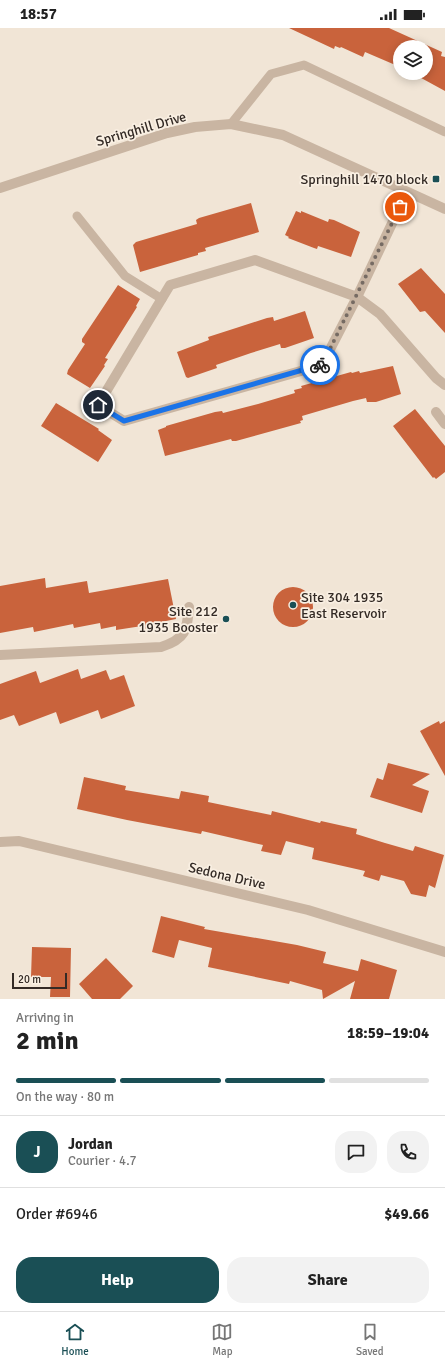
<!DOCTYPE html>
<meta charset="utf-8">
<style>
:root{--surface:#fff;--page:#f2f2f2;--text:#222;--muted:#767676;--line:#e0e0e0;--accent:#1a4f55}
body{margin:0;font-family:Signika,sans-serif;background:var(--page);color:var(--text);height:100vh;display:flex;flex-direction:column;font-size:15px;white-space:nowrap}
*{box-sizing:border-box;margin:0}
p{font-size:13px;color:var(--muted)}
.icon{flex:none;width:22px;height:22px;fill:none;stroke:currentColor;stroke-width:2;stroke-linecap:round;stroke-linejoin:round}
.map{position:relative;height:971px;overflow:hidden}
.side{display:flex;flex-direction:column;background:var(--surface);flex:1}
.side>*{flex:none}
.tools{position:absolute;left:393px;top:12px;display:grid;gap:8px}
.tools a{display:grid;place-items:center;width:40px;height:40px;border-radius:50%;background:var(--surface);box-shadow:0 2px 10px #0003;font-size:20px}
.scale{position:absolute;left:12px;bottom:10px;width:55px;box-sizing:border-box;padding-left:4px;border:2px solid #332a25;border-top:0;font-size:11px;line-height:14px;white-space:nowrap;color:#332a25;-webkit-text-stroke:3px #f9efe2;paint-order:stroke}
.pin{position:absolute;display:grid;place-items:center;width:34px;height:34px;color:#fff;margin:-17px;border:2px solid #fff;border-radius:50%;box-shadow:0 1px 4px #0007}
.courier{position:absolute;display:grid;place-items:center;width:40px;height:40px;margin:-20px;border:3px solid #1a73e8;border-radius:50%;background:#fff;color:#222;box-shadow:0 1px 5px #0007}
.head em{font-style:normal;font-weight:700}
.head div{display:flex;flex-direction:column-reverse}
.head{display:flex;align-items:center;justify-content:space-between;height:68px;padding:0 16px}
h1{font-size:26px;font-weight:700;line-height:30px}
.bar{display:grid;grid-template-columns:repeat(4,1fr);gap:6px 4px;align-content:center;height:48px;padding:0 16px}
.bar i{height:5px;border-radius:3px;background:var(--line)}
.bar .current{background:var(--accent)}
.bar p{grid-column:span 4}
.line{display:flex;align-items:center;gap:10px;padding:0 16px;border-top:1px solid var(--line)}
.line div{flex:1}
.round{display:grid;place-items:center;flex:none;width:42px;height:42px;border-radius:16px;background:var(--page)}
.button{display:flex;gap:8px;margin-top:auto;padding:8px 16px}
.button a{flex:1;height:46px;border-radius:16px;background:var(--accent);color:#fff;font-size:16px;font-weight:700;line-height:46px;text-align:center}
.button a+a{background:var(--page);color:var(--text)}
.status{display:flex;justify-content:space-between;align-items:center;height:28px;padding:0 20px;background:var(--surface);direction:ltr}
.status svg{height:11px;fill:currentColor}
.tabs{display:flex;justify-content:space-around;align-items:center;height:56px;border-top:1px solid var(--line);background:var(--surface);font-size:11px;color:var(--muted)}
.tabs a{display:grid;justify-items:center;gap:2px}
.tabs .current{color:var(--accent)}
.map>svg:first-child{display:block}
.building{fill:#c9633c}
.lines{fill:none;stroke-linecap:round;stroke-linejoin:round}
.lane{stroke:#c9b5a2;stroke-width:9}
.street{stroke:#c9b5a2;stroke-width:10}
.done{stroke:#766b63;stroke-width:4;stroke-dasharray:0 7.2}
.route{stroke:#1a73e8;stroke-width:5}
.poi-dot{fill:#1a4f55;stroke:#f9efe2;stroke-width:1.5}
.labels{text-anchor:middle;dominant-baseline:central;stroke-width:3.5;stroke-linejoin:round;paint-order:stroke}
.street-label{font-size:14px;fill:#332a25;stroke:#f9efe2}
.poi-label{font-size:14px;fill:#332a25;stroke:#f9efe2;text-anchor:end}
</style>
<div class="status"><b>18:57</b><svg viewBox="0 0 49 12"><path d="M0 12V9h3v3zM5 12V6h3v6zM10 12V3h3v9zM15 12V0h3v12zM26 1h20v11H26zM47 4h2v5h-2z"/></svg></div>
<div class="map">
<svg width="445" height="971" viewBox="0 0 445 971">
<rect width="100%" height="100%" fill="#f1e5d6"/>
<!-- building -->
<path class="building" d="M289 0H389L442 24 441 28 445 29V63L412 45H426V19H400V39L365 24 363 29 341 19 340 20 335 18 334 21Z
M251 175 259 204 205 220 206 223 198 225V227L140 244 133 217 136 214 197 196 196 192 199 190Z
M296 183 301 185V183L328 194 329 191 334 192 360 204 351 229 318 218 317 221 314 220 288 210 289 209 285 207Z
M421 240 445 266V305L425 283 420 284 398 256Z
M118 257 140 271 136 278 137 279 105 330 108 331 104 337 105 338 90 360 67 346 68 342 85 316 82 314V311Z
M305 283 314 310 285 320H281L280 316 251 325 216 337 217 340 188 350 186 349 177 324 209 312 208 309 236 300 267 290 273 289 274 293Z
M393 338 401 366 376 374H367L366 370 353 373 302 388 303 392 300 393 301 395 236 413H232L231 411 165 428 158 402 166 399V398L215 384 222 383 223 385 258 376 295 365 294 362 302 360 301 358 351 344 352 345 359 343 360 345Z
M56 375 99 401 98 402 112 412 98 434 41 398Z
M415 381 445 418V444L436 451 434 449 433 450 393 398Z
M45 550 46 560 87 553 89 565 168 551 176 591 161 594 162 597 143 601 142 598 116 602V598L101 601 100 595 74 600 73 596 34 604 33 599 0 605V558Z
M273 579a20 20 0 1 1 40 0a20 20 0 1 1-40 0Z
M78 641 81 651 106 642 110 652 124 647 135 678 101 691 98 682 60 696 56 684 19 698 14 687 0 692V656L36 643 40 655Z
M439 693 440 696 445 693V748L420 703Z
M388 735 430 746 412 757 429 763 422 785 370 769 377 750 383 752Z
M84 749 126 758 125 762 179 771 181 763 209 768 208 774 271 787 272 783 320 795 321 793 357 801 356 806 385 815 413 823 415 818 444 827 435 860 429 857 426 869 411 866 404 853 381 847 379 853 363 848 365 843 312 831 314 820 286 813 281 827 261 823 263 817 202 803 201 806 127 792 77 781Z
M161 888 205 899 204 901 297 917 326 924 323 935 358 943 361 931 397 942 389 971H350L355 953 323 971 322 962 290 953 289 956 208 939 212 920 179 912 174 930 152 924Z
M32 919 71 920 70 969H50L51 949H31Z
M106 930 133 958 120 971H92L79 956Z"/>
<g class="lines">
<!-- lane -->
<path class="lane" d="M231 96 271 46 304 37 445 104
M77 188 125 248 162 271"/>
<!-- street -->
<path class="street" d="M0 160 167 105 195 99 231 96 283 107 445 181
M407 164 357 269 322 337 124 393 98 377 170 257 255 232 357 269 380 286 436 350 445 357
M436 384 445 396
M0 627 161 619C186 611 187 602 189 579
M0 814 19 813 308 882 445 924"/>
</g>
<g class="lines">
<!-- done -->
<path class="done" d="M320 337H322L400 179"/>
<!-- route -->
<path class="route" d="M98 377 124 393 320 337"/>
</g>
<!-- markers -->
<g class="poi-dot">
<rect x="432" y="147" width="8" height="8" rx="2"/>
<circle cx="293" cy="577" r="4"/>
<circle cx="226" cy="591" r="4"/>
</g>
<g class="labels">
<!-- street labels -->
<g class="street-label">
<text transform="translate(141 101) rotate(-16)">Springhill Drive</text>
<text transform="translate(227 848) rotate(13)">Sedona Drive</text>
</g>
<!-- poi labels -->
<g class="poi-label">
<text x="428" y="151">Springhill 1470 block</text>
<text x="301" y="569" text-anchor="start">Site 304 1935<tspan x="301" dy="16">East Reservoir</tspan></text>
<text x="218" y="583">Site 212<tspan x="218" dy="16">1935 Booster</tspan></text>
</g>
</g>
</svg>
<div class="tools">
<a><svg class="icon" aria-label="layers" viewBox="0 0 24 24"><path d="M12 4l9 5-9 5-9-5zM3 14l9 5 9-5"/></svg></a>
</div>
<div class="scale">20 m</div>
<div class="pin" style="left:400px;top:179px;background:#ea580c"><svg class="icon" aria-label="bag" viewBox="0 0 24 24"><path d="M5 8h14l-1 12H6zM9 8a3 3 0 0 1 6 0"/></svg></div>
<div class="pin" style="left:98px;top:377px;background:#1f2937"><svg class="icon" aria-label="home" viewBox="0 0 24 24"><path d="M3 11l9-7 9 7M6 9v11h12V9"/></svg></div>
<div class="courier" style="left:320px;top:337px"><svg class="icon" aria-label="bike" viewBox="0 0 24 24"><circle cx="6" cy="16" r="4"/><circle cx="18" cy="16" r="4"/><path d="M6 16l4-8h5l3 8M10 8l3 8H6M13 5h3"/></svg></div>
</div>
<section class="side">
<div class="head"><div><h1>2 min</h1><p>Arriving in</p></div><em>18:59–19:04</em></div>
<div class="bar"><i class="current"></i><i class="current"></i><i class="current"></i><i></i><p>On the way · 80 m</p></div>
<div class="line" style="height:72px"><b class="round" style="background:var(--accent);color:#fff">J</b><div><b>Jordan</b><p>Courier · 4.7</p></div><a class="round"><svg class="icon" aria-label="chat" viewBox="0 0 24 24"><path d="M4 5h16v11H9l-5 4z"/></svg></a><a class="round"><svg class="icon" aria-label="phone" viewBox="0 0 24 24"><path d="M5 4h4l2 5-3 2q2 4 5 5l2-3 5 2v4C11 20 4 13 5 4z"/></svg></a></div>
<div class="line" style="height:52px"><div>Order #6946</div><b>$49.66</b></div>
<div class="button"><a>Help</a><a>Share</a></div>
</section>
<nav class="tabs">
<a class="current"><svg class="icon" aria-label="home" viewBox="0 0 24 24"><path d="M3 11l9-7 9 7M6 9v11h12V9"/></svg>Home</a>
<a><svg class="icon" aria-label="map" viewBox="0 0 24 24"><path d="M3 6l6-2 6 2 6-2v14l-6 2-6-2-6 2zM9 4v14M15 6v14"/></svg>Map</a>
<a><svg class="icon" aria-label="saved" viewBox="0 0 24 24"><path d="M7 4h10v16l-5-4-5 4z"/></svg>Saved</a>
</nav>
